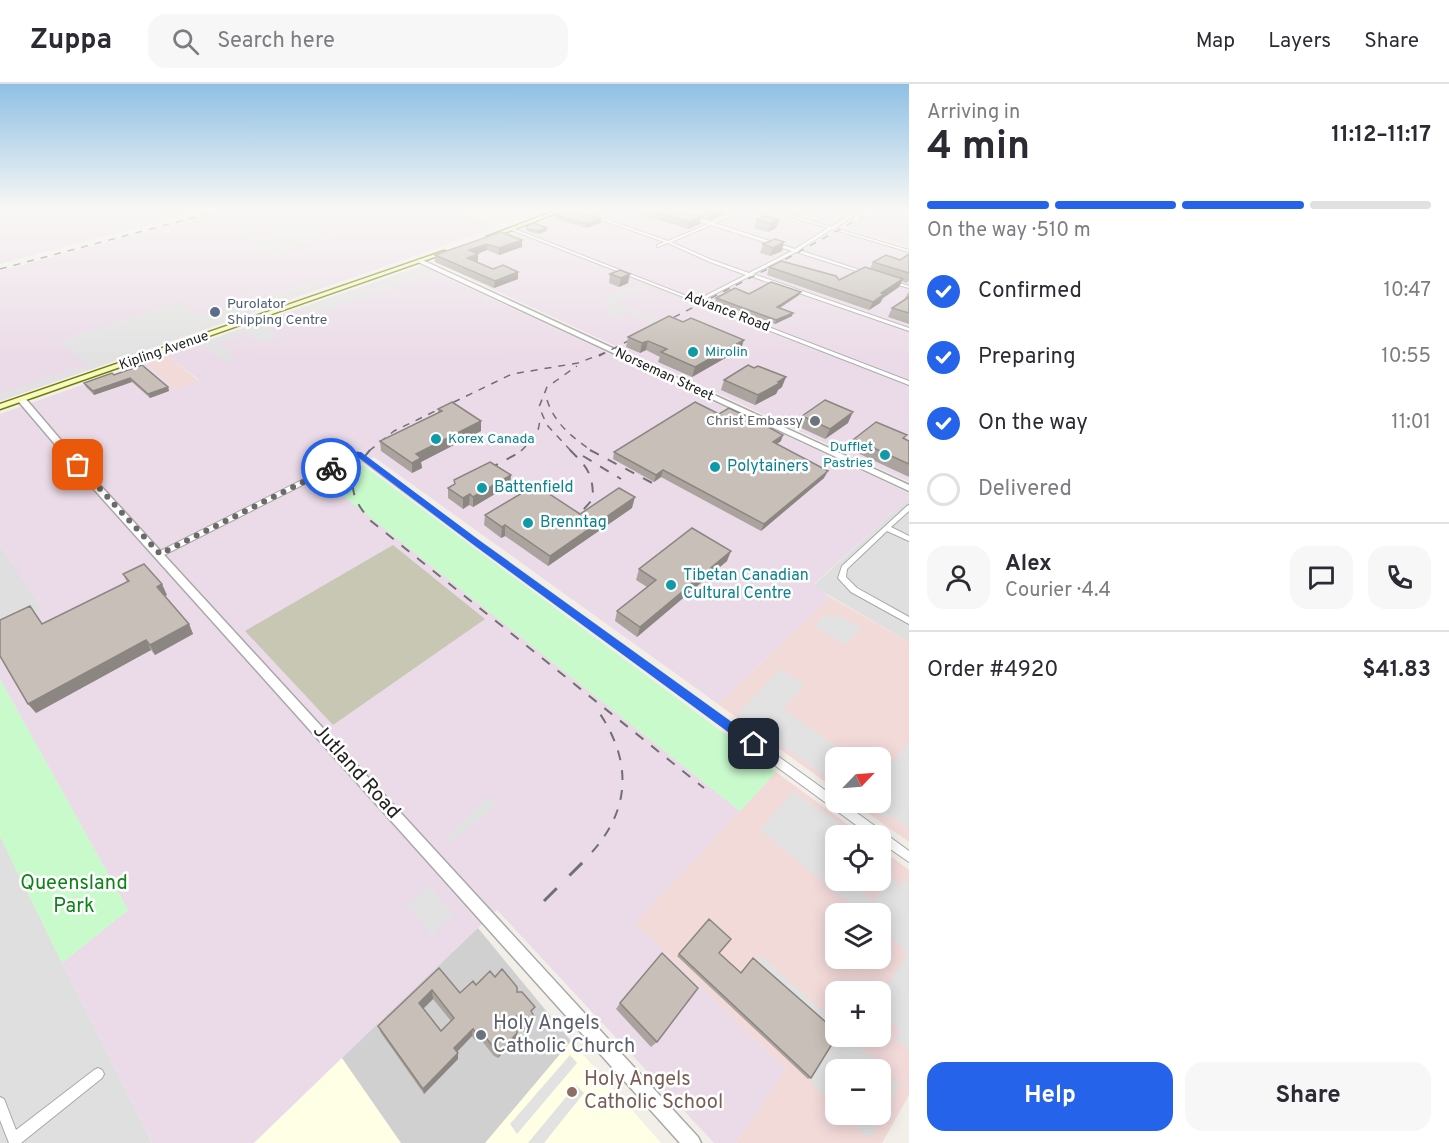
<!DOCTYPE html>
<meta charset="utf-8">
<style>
:root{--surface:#fff;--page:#f7f7f7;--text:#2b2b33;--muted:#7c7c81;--line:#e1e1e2;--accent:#2563eb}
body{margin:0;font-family:Overpass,sans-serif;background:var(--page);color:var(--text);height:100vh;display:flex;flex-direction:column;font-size:22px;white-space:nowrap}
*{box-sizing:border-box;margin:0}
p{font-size:20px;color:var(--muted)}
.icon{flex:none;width:33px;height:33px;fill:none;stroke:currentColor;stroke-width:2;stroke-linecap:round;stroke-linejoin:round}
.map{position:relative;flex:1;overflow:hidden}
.drawer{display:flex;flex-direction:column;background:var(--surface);width:540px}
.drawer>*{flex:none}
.needle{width:39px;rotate:65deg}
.tools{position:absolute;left:825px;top:663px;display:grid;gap:12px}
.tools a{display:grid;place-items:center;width:66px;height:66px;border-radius:12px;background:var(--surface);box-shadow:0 3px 15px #0003;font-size:30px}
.pin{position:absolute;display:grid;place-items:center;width:51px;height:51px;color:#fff;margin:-26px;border-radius:12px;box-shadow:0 3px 9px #0006}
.courier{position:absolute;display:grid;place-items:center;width:60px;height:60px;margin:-30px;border:4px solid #2563eb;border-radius:50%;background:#fff;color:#222;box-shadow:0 2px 8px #0007}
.summary em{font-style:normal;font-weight:700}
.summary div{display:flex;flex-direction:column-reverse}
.summary{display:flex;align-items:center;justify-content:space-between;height:102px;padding:0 18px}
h1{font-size:39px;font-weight:700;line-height:45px}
.bar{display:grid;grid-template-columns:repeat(4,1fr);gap:9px 6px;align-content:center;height:72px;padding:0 18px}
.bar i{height:8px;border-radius:4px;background:var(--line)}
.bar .active{background:var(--accent)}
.bar p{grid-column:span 4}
.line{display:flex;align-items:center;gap:15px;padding:0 18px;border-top:2px solid var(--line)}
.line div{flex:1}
.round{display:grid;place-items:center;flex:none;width:63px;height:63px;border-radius:18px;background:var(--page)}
ol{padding:0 18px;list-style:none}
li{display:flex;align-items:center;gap:18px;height:66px}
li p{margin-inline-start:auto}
li .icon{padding:6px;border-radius:50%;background:var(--accent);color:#fff;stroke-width:4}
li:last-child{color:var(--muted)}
li i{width:33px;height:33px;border:3px solid var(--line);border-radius:50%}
.cta{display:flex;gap:12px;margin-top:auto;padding:12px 18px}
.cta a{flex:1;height:69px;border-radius:18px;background:var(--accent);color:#fff;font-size:24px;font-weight:700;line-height:69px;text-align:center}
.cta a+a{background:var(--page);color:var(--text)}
header{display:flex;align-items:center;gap:36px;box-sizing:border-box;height:84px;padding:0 30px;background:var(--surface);border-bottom:2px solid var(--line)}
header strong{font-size:28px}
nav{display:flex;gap:33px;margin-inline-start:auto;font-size:21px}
.search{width:420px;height:54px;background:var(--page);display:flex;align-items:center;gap:15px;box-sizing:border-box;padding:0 21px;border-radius:18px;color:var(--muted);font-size:22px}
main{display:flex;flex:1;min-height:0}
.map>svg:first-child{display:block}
.residential{fill:#e0dfdf}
.commercial{fill:#f2dad9;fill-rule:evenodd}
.industrial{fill:#ebdbe8}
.education{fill:#ffffe5}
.religious{fill:#d0d0d0}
.construction{fill:#c7c7b4}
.park{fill:#c8facc}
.parking{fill:#e2e2e2}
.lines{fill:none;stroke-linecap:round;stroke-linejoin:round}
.minor-casing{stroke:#a9a9a9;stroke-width:2}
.tertiary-casing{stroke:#a9a9a9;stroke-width:3}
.secondary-casing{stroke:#707d05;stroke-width:3}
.minor{fill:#fff;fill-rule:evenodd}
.tertiary{fill:#fff;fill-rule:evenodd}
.secondary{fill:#f7fabf;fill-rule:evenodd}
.rail-far2{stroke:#707070;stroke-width:1.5;stroke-dasharray:7 7;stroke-linecap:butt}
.rail-far1{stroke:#707070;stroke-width:2;stroke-dasharray:10 10;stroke-linecap:butt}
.rail{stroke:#707070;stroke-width:3;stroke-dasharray:18 18;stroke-linecap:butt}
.wall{fill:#aba49e;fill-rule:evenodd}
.shaded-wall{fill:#8b8681}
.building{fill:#c7bfb8;stroke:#8b8681;stroke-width:1.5;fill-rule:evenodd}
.route{fill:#2563eb}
.done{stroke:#6b6a68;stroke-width:6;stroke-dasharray:0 10.8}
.service-dot{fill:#5c6f8a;stroke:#fff;stroke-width:2}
.culture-dot{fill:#0f9aa8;stroke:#fff;stroke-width:2}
.worship-dot{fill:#6b7280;stroke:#fff;stroke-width:2}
.education-dot{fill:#8d6e63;stroke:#fff;stroke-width:2}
.labels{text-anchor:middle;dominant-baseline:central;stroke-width:5;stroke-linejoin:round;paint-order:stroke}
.far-service-label{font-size:14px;fill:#4e5e75;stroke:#fff;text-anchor:start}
.far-street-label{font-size:14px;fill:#222;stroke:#fff}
.far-culture-label{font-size:14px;fill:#0d838f;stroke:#fff;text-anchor:start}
.far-worship-label{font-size:14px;fill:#5b616d;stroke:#fff;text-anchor:end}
.culture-label{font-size:16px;fill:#0d838f;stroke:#fff;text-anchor:start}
.near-street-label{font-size:20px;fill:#222;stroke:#fff}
.near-park-label{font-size:20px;fill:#0c8416;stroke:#fff}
.near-worship-label{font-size:20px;fill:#5b616d;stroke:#fff;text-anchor:start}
.near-education-label{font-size:20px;fill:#785e54;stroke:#fff;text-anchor:start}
</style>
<header>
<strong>Zuppa</strong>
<div class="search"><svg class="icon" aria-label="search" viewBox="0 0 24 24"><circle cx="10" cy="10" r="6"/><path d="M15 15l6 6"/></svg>Search here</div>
<nav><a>Map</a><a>Layers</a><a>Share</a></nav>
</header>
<main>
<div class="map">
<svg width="909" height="1059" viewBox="0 0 909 1059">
<rect width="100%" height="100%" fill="#f2efe9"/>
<!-- residential -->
<path class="residential" d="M909 414V558L813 502Z
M0 461 43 526 0 548Z
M0 752 62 879 152 1059H0Z"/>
<!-- commercial -->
<path class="commercial" d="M166 271 199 297 176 306 144 279Z
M830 513 909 558V758L854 719 880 718V674H836L835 705 718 620Z
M776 688 862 751 836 752V796H880L881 765 909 786V1011L882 1059H736L786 985 635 839ZM836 830H880V874H836ZM836 908H880V952H836ZM836 986H880V1030H836Z"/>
<!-- industrial -->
<path class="industrial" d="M0 125H208L0 180Z
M230 125H457L500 142 0 317V187Z
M576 125H871L839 143 838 148 909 169V398L432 177Z
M878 125H909V163L844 145Z
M421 182 909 409V414L813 501 830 513 718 620 374 373 324 396 740 727 635 839 786 985 736 1059H714L497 826 254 1059H152L62 879 128 826 0 595V548L42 526 0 461V330L144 279 176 306 199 296 166 271Z"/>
<!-- education -->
<path class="education" d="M571 957 661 1059H485Z
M342 974 401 1059H254Z"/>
<!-- religious -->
<path class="religious" d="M478 844 571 957 485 1059H401L342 974Z"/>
<!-- construction -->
<path class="construction" d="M393 461 485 535 333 641 245 547Z"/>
<!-- park -->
<path class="park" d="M359 380 364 382 776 688 740 727 323 396Z
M0 595 128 826 62 879 0 752Z"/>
<!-- parking -->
<path class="parking" d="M303 141 321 150 331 147 341 152 275 172 235 149 247 146 261 153Z
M422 182 437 189 322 228 318 226 307 230 298 225Z
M319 195 328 200 92 285 60 257 181 218 200 233Z
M640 199 650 203 616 217 617 219 659 237 653 240 625 227 614 232 603 227 613 221 602 216Z
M267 236 269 237 263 240 281 253 262 259 246 248 219 259 234 270 230 272 236 276 227 279 200 260Z
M83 281 87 285 0 316V310Z
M826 530 833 534 837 530 861 544 845 561 814 542Z
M780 585 805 601 783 625 852 673 836 674 835 699 737 630Z
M909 657V744L890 731 887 735 864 719 880 718 881 693Z
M793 707 857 751 836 752V796L846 797 873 817 891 794 900 801 903 796 909 801V966L895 955 900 947 880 921 881 911 908 869 881 845 880 830 861 829 760 746Z
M488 712 497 721 449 760 445 755Z
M429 801 454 831 432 852 406 821Z
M761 871 835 938V950L756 879Z
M852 953 857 957 856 960 890 990 889 992 899 1001 870 1055 844 1031 880 1030V986H836L835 1022 809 997 838 953Z
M570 971 577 979 517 1050 510 1040Z
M576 1001 584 1009 544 1059H528Z"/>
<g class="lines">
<!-- minor casing -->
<g class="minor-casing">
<path id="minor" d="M572 125H577L668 157 708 140 690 134V132L711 138 742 125H747L714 139 795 165 828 144 765 125H771L831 143 860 125H864L835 144 909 166V168L832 145 799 166 869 189V191L796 168 753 190 909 244V247L750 192 701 217 909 297V301L509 145 512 144 697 216 746 191 710 178 668 159 657 163V161L664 158ZM711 141 792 167 749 189 712 176 671 158Z
M890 196 909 202V204L888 198V196Z
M358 368 479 457 836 714V718H842L909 767V778L880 758V752H871L475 461 358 373 162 472H160L157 470 158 468Z
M909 421V427L891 443 909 452V457L887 447 847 485 846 493 857 504 909 533V540L851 508 838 494 842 482 907 422Z
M98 984 102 986 104 990 102 994 21 1059H9L0 1036V1013L4 1015 16 1046 94 986Z"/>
</g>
<!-- tertiary casing -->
<g class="tertiary-casing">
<path id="tertiary" d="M420 175 909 401V407L418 178V176Z
M19 314H25L88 388 698 1053 701 1059H680L82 392 19 318Z"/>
</g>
<!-- secondary casing -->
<g class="secondary-casing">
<path id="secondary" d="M560 125H567L491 154 486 153Z
M444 167 449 168 0 325V320Z"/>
</g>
<!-- minor -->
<use href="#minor" class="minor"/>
<!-- tertiary -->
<use href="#tertiary" class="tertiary"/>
<!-- secondary -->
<use href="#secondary" class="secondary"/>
<!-- rail-far2 -->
<path class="rail-far2" d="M0 185 226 125
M599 272 779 179 876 125
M547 316C555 340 572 353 592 367
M369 367 394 347 512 290 578 279 604 269
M521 367 537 351 541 332
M571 367 547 341 539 323 547 303 577 282"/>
<!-- rail-far1 -->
<path class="rail-far1" d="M370 366C347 393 347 410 371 437L704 704
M570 366C588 384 593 390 593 415L573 437
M590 366 658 402
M583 372 621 395
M489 385 524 366
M592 768C633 722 631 673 596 624"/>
<!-- rail -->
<path class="rail" d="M544 817 594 767"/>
</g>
<!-- wall -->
<path class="wall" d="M648 125 701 133 700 140 688 145 647 132Z
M699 125H723L722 131 710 136 698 132Z
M556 131 601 135V139L586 144 555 135Z
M757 135 779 136 776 144 768 148 754 144Z
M527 142 547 147 538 150 527 147Z
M501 148 522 163 499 171 487 166 478 170V177L476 178 518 195 494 204 435 178V171Z
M763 160 782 167 770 172 760 169Z
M909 170V197L906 199 902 197 899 203 883 214 880 219 869 226 767 191 769 183 839 196 870 185 873 178 900 176Z
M620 186 628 199 619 203 609 199 610 190Z
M909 207V240L888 233 892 224 904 216Z
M801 208 799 211 780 224 792 232 775 240 715 218 716 214 749 210Z
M683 238 741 265 692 293 658 278 660 273 646 266 640 269 626 263 628 253Z
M142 281 168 303 169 307 150 314 132 298 94 311 86 303 84 299 114 291Z
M724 296 782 303 778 306 776 310 755 321 721 306Z
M438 325 481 347 421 378 422 384 412 389 381 367 380 357 438 329Z
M802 332 848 339 825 355 797 342Z
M854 355H904L909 357V393L849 365Z
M781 357 777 360 824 394 761 447 661 393 654 398 613 375 614 368Z
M511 391 510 401 473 423 469 421 463 425 448 414V404Z
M538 407 580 430 632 424 548 482 505 452 501 454 484 441 485 431Z
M727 477 637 553 615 537 617 527 647 503 636 496 639 485Z
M123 490 167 511 165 512 189 540 193 550 155 571 151 566 36 629 42 540 127 498Z
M709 835 719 869 740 889 753 874 811 994 808 995 677 872Z
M439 884 460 909 495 893 517 908 535 934 532 941 525 949 517 942V949L515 956 498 974 494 972 478 952 475 956 472 952 457 968 458 975 424 1010 381 949 378 942ZM433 915 451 937 441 947 423 924Z
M620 919 657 958 651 963 616 925Z"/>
<!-- shaded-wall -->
<path class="shaded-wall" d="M717 125H723L722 131 710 136 712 127Z
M701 133 700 140 688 145 689 138Z
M601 135V139L586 144V140Z
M779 136 776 144 768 148 770 140Z
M547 144V147L538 150V147Z
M522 156V163L499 171V164Z
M784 158 782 167 770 172 773 164Z
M487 160V166L469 173V166Z
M478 170V177L467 181V174Z
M518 188V195L494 204 495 197Z
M630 190 628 199 619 203 621 194Z
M903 195 899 203 883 214 880 219 869 226 873 218 881 209Z
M801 208 799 211 776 226 777 223Z
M793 229 792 232 775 240 776 236Z
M744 256 741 265 692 293 695 283Z
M648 257 646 266 640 269 642 259Z
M786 293 782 303 778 306 776 310 755 321 758 311Z
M130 294 132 298 94 311 93 307Z
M168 303 169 307 150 314 148 310Z
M853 328 848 339 825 355 830 345Z
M481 337V347L421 378 422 384 412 389V379L416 370Z
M783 351 781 357 770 365 773 358Z
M663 386 661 393 654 398 656 391Z
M828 387 824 394 761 447 764 440Z
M511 391 510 401 473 423V413Z
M470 410 469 421 463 425V414Z
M635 413 632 424 548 482 550 472Z
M505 441V452L501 454 502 443Z
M731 467 727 477 637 553 640 543Z
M162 500 167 511 162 513 157 503Z
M189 540 193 550 155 571 150 561Z
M146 556 151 566 36 629 28 620Z
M432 906 433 915 421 927 419 919Z
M535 934 532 941 525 949 527 942Z
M473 945 472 952 454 971V964Z
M479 945 478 952 475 956 476 949Z
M517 949 515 956 498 974 500 968Z
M458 969V975L424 1010 423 1005Z"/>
<!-- building -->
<path class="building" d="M573 125 601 135 586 140 556 131Z
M648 125H672L701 133 689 138Z
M704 125H717L712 127Z
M765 132 779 136 770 140 757 135Z
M534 139 547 144 538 147 527 145V142Z
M501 148 522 156 499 164 487 160 469 166 478 170 467 174 493 185 503 181 518 188 495 197 435 171Z
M775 155 784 158 773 164 763 160Z
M909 170V189L873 178 886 171 900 176Z
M781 177 836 192 839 196 865 183 903 195 881 209 884 210 873 218 769 183Z
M620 186 630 190 621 194 610 190Z
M771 198 801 208 777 223 793 229 776 236 716 214 735 204 749 210Z
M909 213V229L892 224Z
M669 232 683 238 691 234 744 256 695 283 661 268 667 265 648 257 642 259 628 253Z
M142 281 168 303 148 310 130 294 93 307 84 299 112 289 114 291Z
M748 281 754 284 758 282 786 293 778 298 780 299 758 311 724 296Z
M825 316 853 328 830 345 802 332Z
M452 318 481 337 416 370 421 374 412 379 380 357 442 327 438 325Z
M695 318 719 330 729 324 761 339 783 351 773 358 828 387 764 440 663 386 656 391 614 368Z
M876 338 907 351 903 354 909 357V380L854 355Z
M490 378 511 391 473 413 470 410 463 414 448 404 455 400 454 396Z
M532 403 538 407 542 405 580 430 619 404 635 413 550 472 505 441 502 443 485 431Z
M692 444 731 467 640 543 617 527 656 496 639 485Z
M144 480 162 500 157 503 189 540 150 561 146 556 28 620 0 572V536L30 522 42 540 129 497 123 490Z
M709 835 731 855 719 869 741 889 753 874 836 947V952H837L811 994 679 870Z
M662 869 698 904 657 958 620 919Z
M439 884 460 909 473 897 476 901 490 887 495 893 502 885 517 903V908H522L535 923 531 927 535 934 527 942 517 932V949L500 968 495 965 479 945 476 949 473 945 454 964 458 969 423 1005 378 942ZM432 906 454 934 441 947 419 919Z"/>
<!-- sky -->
<linearGradient id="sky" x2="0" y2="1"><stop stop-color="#8fc0e4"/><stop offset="0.46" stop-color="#f9f8f5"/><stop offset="1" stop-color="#f9f8f5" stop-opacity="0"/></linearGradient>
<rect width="909" height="273" fill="url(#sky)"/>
<!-- route -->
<path class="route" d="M355 368H361L480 457 758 657V664H750L474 461 358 373 334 386 327 384Z"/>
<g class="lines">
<!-- done -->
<path class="done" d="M78 381 160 470 331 384"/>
</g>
<!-- markers -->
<circle class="service-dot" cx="215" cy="228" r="6"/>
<g class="culture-dot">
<circle cx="693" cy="268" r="6"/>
<circle cx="436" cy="355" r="6"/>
<circle cx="885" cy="371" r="6"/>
<circle cx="715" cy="383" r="6"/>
<circle cx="482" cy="404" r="6"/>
<circle cx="528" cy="439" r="6"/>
<circle cx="671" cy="501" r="6"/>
</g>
<g class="worship-dot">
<circle cx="815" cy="337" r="6"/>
<circle cx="481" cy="951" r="6"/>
</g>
<circle class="education-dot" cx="572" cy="1008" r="6"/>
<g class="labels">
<!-- far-service labels -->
<g class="far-service-label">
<text x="227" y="220">Purolator<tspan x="227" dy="16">Shipping Centre</tspan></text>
</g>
<!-- far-street labels -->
<g class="far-street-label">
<text transform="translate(727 228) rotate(21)">Advance Road</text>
<text transform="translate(164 267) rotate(-19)">Kipling Avenue</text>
<text transform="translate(664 291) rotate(25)">Norseman Street</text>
</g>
<!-- far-culture labels -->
<g class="far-culture-label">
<text x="705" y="268">Mirolin</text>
<text x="448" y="355">Korex Canada</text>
<text x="873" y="363" text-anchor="end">Dufflet<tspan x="873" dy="16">Pastries</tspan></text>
</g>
<!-- far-worship labels -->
<g class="far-worship-label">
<text x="803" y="337">Christ Embassy</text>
</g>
<!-- culture labels -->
<g class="culture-label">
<text x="727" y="383">Polytainers</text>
<text x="494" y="404">Battenfield</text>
<text x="540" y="439">Brenntag</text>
<text x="683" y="492">Tibetan Canadian<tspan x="683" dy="18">Cultural Centre</tspan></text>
</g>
<!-- near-street labels -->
<g class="near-street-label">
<text transform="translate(356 688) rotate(48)">Jutland Road</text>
</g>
<!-- near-park labels -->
<g class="near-park-label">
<text x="74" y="800">Queensland<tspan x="74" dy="23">Park</tspan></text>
</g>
<!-- near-worship labels -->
<g class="near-worship-label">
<text x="493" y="940">Holy Angels<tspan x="493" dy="23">Catholic Church</tspan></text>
</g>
<!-- near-education labels -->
<g class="near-education-label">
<text x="584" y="996">Holy Angels<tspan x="584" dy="23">Catholic School</tspan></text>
</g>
</g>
</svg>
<div class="tools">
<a><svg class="needle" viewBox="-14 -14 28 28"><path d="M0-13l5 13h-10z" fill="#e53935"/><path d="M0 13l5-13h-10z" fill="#7c7c81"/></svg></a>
<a><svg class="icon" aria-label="locate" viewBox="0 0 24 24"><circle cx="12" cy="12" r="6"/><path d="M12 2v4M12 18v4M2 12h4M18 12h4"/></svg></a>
<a><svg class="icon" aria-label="layers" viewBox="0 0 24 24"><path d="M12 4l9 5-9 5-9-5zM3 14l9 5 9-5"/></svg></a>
<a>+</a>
<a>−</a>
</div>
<div class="pin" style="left:78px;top:381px;background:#ea580c"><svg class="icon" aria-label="bag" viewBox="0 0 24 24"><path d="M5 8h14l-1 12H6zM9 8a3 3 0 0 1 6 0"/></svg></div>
<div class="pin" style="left:754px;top:660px;background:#1f2937"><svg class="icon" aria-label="home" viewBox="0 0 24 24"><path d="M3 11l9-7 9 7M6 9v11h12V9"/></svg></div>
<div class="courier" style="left:331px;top:384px"><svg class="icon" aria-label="bike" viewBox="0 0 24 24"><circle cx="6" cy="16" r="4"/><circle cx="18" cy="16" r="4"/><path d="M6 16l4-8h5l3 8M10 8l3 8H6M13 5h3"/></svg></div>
</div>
<section class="drawer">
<div class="summary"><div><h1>4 min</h1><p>Arriving in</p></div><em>11:12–11:17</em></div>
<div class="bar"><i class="active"></i><i class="active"></i><i class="active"></i><i></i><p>On the way · 510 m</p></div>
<ol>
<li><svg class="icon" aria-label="check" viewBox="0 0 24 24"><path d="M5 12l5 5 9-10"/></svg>Confirmed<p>10:47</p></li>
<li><svg class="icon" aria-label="check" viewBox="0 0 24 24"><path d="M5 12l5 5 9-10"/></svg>Preparing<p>10:55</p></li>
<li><svg class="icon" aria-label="check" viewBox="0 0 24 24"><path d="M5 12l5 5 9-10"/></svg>On the way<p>11:01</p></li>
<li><i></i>Delivered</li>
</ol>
<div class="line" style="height:108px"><a class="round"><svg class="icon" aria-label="person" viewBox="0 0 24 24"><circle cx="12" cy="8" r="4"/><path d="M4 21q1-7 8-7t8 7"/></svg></a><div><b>Alex</b><p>Courier · 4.4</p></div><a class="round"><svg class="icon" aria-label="chat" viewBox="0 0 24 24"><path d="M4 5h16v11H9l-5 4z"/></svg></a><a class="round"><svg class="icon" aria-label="phone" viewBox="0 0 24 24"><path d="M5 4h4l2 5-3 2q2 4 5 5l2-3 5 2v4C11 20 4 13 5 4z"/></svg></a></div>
<div class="line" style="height:78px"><div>Order #4920</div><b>$41.83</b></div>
<div class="cta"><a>Help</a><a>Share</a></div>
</section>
</main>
